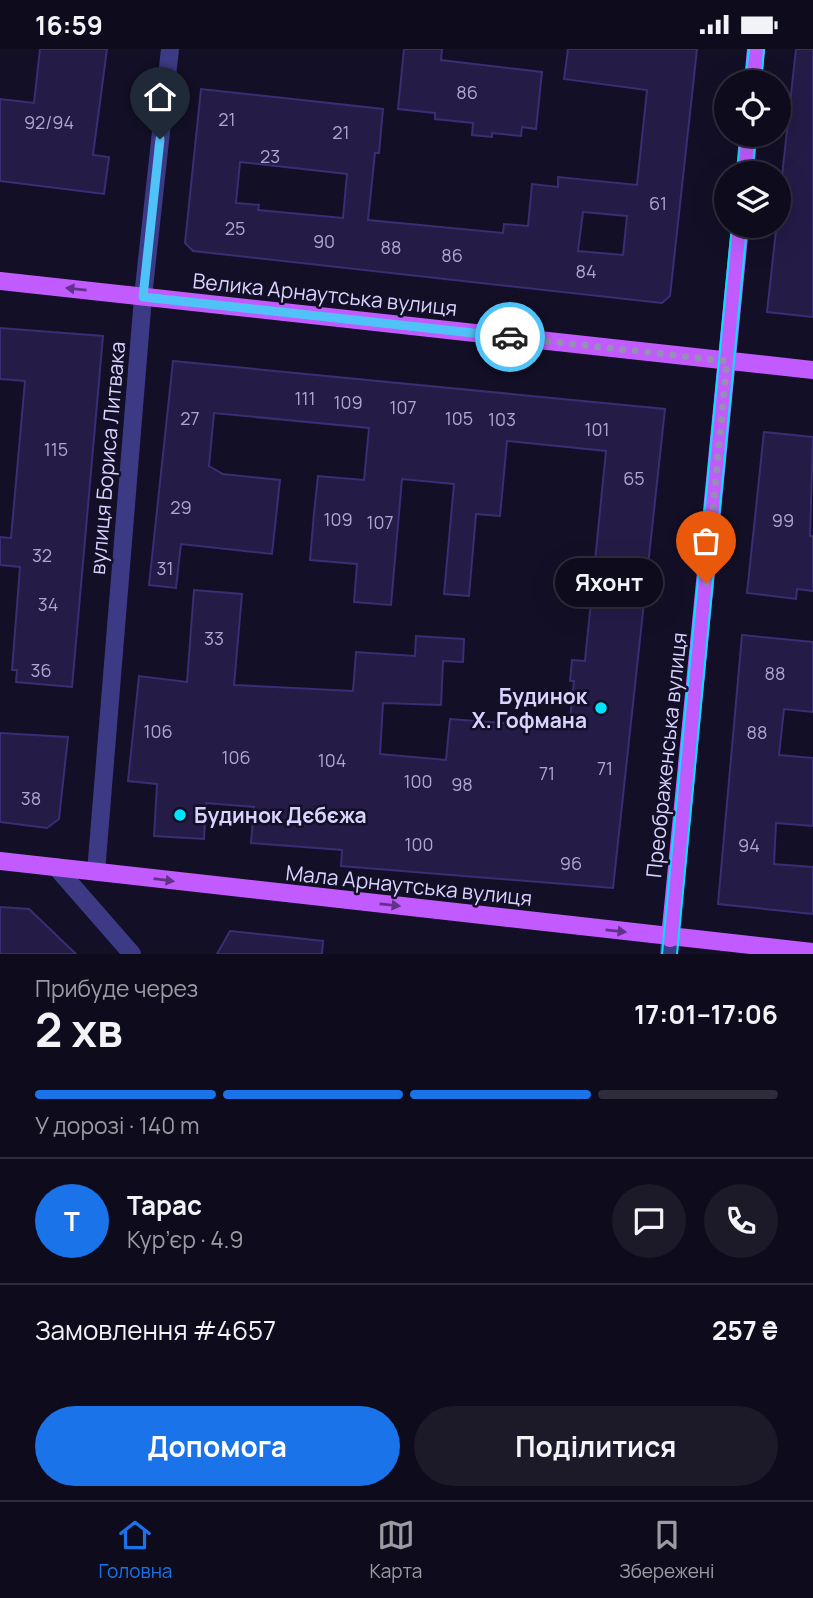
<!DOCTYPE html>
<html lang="uk">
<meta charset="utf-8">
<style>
:root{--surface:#0e0b1c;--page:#1c1929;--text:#f1f3f6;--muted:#9b9ba3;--line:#2e2b3b;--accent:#1a73e8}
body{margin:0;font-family:Manrope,sans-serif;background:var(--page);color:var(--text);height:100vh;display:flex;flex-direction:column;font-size:26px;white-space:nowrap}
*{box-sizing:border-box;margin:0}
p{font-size:23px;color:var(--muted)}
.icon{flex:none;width:38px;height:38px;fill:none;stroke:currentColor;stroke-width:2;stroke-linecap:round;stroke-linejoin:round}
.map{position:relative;height:905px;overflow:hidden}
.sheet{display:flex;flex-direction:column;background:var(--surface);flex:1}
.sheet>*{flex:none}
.tools{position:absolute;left:714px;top:21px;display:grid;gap:14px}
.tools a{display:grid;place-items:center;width:77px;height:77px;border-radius:50%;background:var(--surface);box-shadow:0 7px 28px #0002,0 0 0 2px var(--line);font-size:35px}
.pin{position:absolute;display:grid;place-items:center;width:60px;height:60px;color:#fff;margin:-72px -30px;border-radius:50% 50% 50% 0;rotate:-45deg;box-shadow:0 0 7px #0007}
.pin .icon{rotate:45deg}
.courier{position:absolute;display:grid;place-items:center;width:70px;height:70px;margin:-35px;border:5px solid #4fc3f7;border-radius:50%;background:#fff;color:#222;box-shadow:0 2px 9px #0007}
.bubble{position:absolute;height:49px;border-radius:24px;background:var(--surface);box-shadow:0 7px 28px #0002,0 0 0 2px var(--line);font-size:23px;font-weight:700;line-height:49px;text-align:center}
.head em{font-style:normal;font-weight:700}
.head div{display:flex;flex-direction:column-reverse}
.head{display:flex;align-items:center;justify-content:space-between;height:119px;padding:0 35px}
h1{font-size:46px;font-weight:700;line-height:52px}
.bar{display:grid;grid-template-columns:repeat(4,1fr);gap:10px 7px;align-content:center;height:84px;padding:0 35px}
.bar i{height:9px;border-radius:5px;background:var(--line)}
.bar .on{background:var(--accent)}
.bar p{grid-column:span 4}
.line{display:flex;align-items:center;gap:18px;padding:0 35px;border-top:2px solid var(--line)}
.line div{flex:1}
.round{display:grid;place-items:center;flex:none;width:74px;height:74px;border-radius:37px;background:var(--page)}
.primary-button{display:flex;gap:14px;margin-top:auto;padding:14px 35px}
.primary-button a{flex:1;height:80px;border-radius:42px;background:var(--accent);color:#fff;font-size:28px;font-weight:700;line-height:80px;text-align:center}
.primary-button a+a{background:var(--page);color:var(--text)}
.status{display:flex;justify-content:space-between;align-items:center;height:49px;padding:0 35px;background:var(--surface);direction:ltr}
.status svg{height:19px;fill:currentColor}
.menu{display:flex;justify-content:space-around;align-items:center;height:98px;border-top:2px solid var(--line);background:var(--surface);font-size:19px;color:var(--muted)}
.menu a{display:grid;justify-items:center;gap:4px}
.menu .on{color:var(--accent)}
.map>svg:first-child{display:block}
.building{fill:#241b47;stroke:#3b2d73;stroke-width:2;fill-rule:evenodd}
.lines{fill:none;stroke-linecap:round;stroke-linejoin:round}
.minor{stroke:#3d3a85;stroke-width:18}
.major{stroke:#c25bff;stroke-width:18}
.tram{stroke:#00e5ff;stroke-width:2}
.oneway{fill:#623188}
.done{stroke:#948fb3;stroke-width:7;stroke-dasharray:0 12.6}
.route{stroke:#4fc3f7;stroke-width:9}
.poi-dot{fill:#00e5ff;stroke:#130f26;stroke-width:2.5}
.labels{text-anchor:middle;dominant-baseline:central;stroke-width:5;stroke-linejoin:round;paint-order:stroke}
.number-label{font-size:18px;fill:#aca6d1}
.street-label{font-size:21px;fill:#d9d4ff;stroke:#130f26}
.poi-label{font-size:21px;font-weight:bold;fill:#d9d4ff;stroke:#130f26;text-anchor:end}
</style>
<div class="status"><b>16:59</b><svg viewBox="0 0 49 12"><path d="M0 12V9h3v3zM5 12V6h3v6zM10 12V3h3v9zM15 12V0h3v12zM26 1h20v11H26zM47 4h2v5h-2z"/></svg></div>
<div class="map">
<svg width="813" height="905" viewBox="0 0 813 905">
<rect width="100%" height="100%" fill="#130f26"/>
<!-- building -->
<path class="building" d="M40 0H107L93 106 109 108 104 145 0 132V50L34 54Z
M404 0H442L441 11 542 23 536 80 522 78 521 87 492 84V88L472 86 473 74 435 70V64L398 60Z
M568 0H697L670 247 662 254 193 202 185 194 201 40 383 60 379 104H375L368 171 503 184 504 175 528 177 532 135 558 138V128L637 136 647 41 564 30ZM240 113 347 125 343 169 258 161 259 156 236 154ZM583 163 627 167 623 206 578 202Z
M796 0H813V268L767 263Z
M0 279 103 287 72 638 16 633 17 621H12L20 518 0 516V488L11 489 25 332 0 330Z
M173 312 665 360 613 839 341 817 342 801 251 794 254 758 206 754 204 790 154 787 157 735 128 732 139 627 187 633 194 541 242 545 234 636 353 642 356 603 415 607 416 587 464 590 463 613 443 612 441 656 383 654 380 705 446 711 450 670 569 679 574 632H570L572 611 585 612 606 402 507 392 500 467 476 465 469 547 444 545 454 435 402 430 391 556 354 553 357 515 310 511 314 464 318 427 364 431 369 379 214 364 209 417 223 425 280 431 272 505 181 495 176 539 149 536Z
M764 383 813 388 810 487H813V542L797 540 796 550 747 544Z
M742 586 813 593V663L784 660 779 706 813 709V777L776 774 774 815 813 818V865L718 855Z
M0 684 68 688 59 770 47 779 0 773Z
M0 858 29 860 76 905H0Z
M230 882 323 892 322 905H217Z"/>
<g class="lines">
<!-- minor -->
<path class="minor" d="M56 818 132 905
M96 823 143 248 170 0
M669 905 670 889"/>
<!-- major -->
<path class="major" d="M753 33 756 0
M745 124 748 86
M0 232 813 321
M0 812 813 903
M670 889 740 177"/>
<!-- tram -->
<path class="tram" d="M745 33 749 0
M761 33 764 0
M737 124 741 86
M752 124 756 86
M662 905 732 177
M677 905 747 177"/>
</g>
<!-- one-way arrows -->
<defs><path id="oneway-solid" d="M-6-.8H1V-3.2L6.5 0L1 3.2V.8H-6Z" transform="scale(1.75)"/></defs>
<g class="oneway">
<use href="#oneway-solid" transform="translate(76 240) rotate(-174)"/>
<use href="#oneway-solid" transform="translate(164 831) rotate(7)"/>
<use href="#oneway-solid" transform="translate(390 856) rotate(6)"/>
<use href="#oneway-solid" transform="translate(616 882) rotate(6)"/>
</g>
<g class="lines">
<!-- done -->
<path class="done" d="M510 288 727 312 706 534"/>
<!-- route -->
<path class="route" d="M160 90 143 248 510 288"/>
</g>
<!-- markers -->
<g class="poi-dot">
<circle cx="601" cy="659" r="7"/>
<circle cx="180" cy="766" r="7"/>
</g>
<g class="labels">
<!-- number labels -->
<g class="number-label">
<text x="467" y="43">86</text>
<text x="227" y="70">21</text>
<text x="49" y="73">92/94</text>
<text x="341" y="83">21</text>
<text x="270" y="107">23</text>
<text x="658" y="154">61</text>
<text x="235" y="179">25</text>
<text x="324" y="192">90</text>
<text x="391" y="198">88</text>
<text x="452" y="206">86</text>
<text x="586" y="222">84</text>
<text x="305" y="349">111</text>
<text x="348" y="353">109</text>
<text x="403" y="358">107</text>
<text x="190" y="369">27</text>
<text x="459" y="369">105</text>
<text x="502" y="370">103</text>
<text x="597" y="380">101</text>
<text x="56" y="400">115</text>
<text x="634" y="429">65</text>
<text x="181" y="458">29</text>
<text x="338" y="470">109</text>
<text x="783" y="471">99</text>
<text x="380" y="473">107</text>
<text x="42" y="506">32</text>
<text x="165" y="519">31</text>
<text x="48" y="555">34</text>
<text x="214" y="589">33</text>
<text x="41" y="621">36</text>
<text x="775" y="624">88</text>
<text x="158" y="682">106</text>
<text x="757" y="683">88</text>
<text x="236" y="708">106</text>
<text x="332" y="711">104</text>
<text x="605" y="719">71</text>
<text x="547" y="724">71</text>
<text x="418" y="732">100</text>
<text x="462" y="735">98</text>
<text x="31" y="749">38</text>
<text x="419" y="795">100</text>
<text x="749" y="796">94</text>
<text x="571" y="814">96</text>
</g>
<!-- street labels -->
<g class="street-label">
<text transform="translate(325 245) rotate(6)">Велика Арнаутська вулиця</text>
<text transform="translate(107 409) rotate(-85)">вулиця Бориса Литвака</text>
<text transform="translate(666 706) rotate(-84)">Преображенська вулиця</text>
<text transform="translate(409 836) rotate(6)">Мала Арнаутська вулиця</text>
</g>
<!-- poi labels -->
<g class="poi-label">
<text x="587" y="647">Будинок<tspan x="587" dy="24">Х. Гофмана</tspan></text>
<text x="194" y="766" text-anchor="start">Будинок Дєбєжа</text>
</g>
</g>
</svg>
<div class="tools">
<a><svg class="icon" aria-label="locate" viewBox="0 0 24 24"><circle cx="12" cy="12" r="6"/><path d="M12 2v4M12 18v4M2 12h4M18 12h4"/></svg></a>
<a><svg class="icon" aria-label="layers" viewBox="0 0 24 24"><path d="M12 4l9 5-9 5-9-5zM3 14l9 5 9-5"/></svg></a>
</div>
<div class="pin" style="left:706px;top:534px;background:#ea580c"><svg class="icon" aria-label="bag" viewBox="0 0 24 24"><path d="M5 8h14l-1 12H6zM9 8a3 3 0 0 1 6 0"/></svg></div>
<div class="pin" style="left:160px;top:90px;background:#1f2937"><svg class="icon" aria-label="home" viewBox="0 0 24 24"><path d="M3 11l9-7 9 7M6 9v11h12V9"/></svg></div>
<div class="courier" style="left:510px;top:288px"><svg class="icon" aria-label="car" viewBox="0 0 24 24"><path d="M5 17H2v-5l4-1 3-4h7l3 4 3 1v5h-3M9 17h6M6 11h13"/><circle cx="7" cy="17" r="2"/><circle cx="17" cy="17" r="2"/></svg></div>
<div class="bubble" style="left:555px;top:509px;width:108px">Яхонт</div>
</div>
<section class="sheet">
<div class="head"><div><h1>2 хв</h1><p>Прибуде через</p></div><em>17:01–17:06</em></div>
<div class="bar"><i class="on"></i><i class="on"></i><i class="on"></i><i></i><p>У дорозі · 140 m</p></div>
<div class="line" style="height:126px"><b class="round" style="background:var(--accent);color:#fff">Т</b><div><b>Тарас</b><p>Кур’єр · 4.9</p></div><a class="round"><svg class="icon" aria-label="chat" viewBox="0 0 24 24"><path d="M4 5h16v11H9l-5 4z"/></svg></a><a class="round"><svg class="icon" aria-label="phone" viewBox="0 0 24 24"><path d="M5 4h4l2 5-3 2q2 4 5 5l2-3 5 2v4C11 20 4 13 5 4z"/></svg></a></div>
<div class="line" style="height:91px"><div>Замовлення #4657</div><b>257 ₴</b></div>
<div class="primary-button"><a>Допомога</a><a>Поділитися</a></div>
</section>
<nav class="menu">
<a class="on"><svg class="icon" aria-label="home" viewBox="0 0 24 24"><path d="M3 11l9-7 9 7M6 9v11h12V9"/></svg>Головна</a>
<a><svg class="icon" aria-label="map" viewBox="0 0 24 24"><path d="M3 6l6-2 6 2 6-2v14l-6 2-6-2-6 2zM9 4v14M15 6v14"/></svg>Карта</a>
<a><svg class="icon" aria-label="saved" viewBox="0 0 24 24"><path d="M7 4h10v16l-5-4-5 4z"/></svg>Збережені</a>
</nav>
